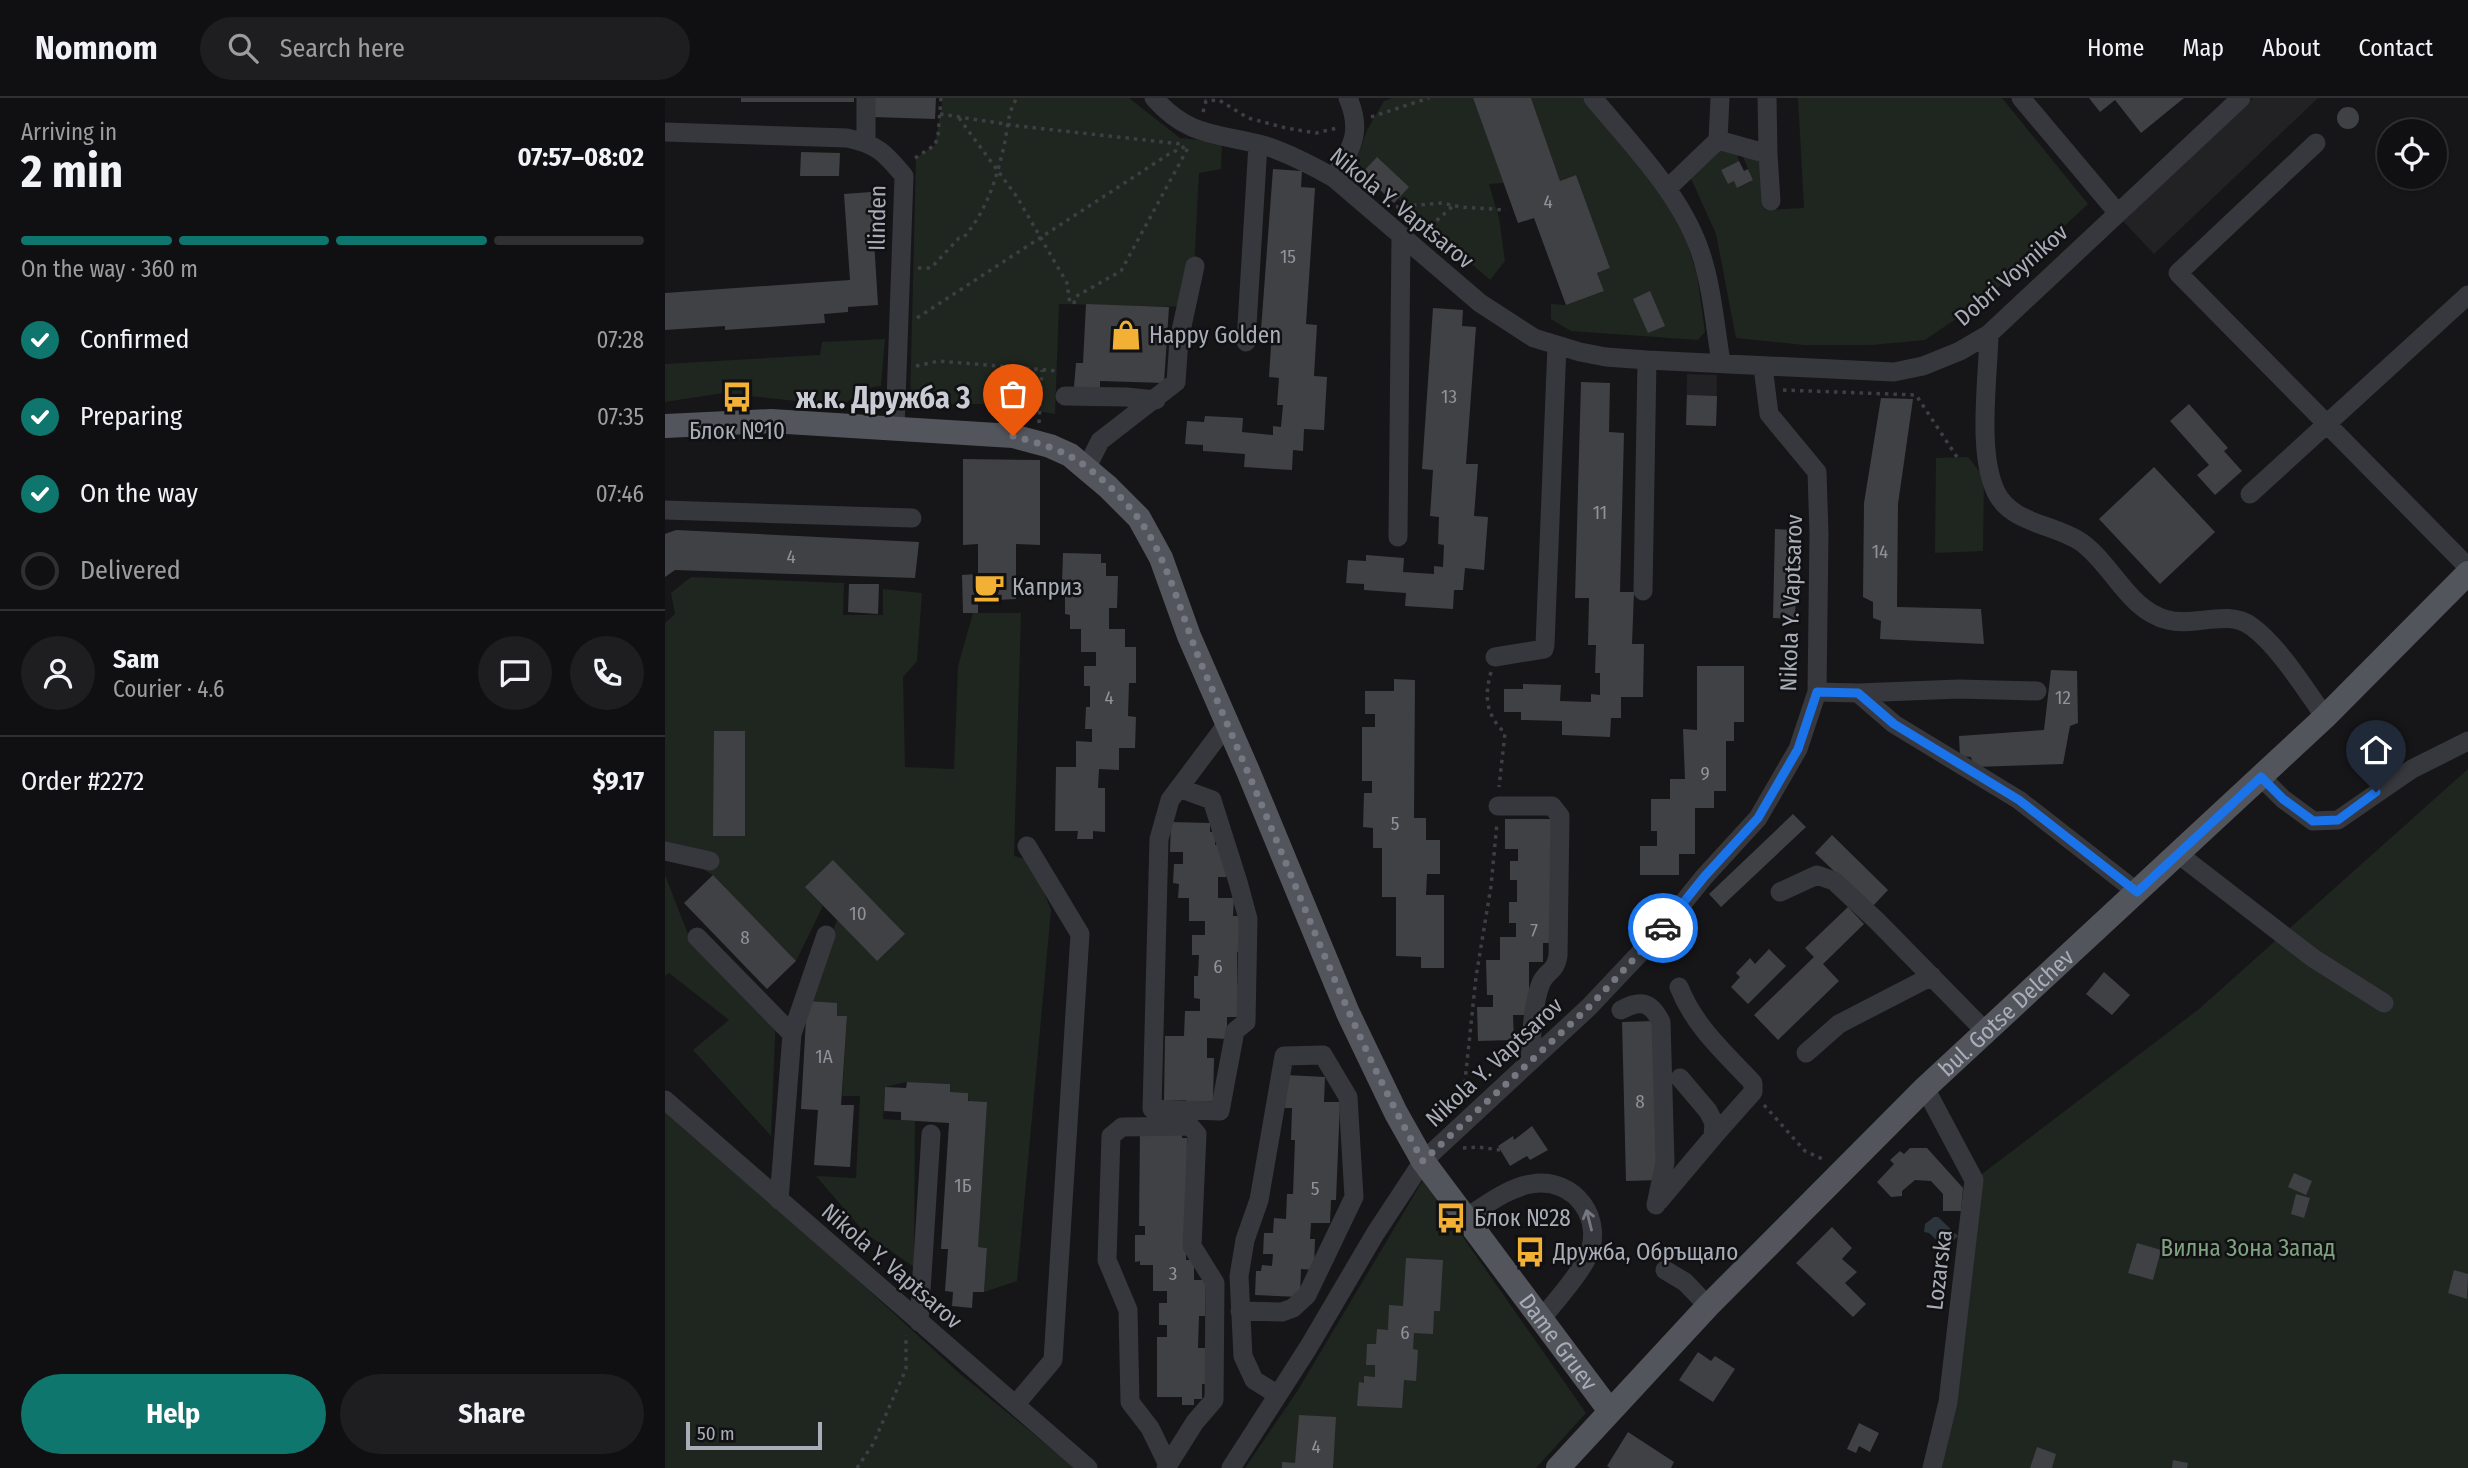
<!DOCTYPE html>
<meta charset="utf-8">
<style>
:root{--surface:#101012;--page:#1e1e20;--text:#f1f3f6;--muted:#9c9d9f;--line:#303032;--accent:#0f766e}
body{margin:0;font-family:"Fira Sans Condensed",sans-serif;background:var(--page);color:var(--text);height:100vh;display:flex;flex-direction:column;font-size:26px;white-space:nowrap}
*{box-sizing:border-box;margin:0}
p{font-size:23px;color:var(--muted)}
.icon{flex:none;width:38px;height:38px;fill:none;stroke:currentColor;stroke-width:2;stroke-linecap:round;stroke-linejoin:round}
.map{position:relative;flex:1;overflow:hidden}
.sheet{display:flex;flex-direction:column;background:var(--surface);width:665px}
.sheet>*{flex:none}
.buttons{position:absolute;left:1712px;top:21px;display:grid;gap:14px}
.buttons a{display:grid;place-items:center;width:70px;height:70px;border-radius:50%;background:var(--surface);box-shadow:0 2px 5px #0004,0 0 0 2px var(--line);font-size:35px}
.scale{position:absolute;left:21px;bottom:18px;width:136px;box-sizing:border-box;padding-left:7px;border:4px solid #a8adb8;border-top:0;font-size:19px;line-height:24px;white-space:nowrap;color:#a8adb8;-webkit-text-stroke:5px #111113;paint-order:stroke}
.pin{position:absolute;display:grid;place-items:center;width:60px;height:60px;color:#fff;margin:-72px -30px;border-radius:50% 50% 50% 0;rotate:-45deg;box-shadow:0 0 7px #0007}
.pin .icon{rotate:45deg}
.courier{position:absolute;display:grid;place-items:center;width:70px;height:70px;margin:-35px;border:5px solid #1a73e8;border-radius:50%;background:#fff;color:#222;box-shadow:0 2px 9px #0007}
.headline em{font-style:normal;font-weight:700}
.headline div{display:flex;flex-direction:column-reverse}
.headline{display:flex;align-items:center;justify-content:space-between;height:119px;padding:0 21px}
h1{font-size:46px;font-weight:700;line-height:52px}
.bar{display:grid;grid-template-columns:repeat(4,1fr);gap:10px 7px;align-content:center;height:84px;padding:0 21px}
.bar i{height:9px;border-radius:5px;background:var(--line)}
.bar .current{background:var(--accent)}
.bar p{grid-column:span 4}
.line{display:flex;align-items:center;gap:18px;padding:0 21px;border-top:2px solid var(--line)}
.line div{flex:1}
.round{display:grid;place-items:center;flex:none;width:74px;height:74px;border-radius:37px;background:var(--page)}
ol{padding:0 21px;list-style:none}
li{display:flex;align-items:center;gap:21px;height:77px}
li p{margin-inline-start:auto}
li .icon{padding:7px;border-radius:50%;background:var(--accent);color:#fff;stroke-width:4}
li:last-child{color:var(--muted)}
li i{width:38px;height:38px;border:4px solid var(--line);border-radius:50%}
.action{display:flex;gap:14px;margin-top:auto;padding:14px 21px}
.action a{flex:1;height:80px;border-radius:42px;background:var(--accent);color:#fff;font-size:28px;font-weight:700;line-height:80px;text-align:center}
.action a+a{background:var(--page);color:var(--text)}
header{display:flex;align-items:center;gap:42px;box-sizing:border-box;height:98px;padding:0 35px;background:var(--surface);border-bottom:2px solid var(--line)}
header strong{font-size:33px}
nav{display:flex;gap:38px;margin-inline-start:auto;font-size:24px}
.search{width:490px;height:63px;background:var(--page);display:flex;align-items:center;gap:18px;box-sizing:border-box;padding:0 24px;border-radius:38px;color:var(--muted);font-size:26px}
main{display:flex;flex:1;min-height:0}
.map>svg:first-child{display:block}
.built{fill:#222225}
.green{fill:#1e261f}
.water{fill:#2c353c}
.building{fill:#404145}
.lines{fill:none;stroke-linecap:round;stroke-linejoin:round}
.path{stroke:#3d3f44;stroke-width:3.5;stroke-dasharray:3.5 5;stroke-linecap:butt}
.minor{stroke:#37383d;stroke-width:19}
.major{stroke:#53555c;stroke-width:24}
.oneway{stroke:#757881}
.done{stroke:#757880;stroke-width:7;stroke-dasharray:0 12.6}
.route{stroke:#1a73e8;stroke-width:9}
.labels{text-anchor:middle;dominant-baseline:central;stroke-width:5;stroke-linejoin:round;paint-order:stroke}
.number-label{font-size:19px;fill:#8e929b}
.street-label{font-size:23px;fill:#a8adb8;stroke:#111113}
.poi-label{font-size:23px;fill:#a8adb8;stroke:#111113;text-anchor:start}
.park-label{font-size:23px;fill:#7fa381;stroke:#111113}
.district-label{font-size:30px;font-weight:bold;fill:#c9ccd4;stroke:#111113}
</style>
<header>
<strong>Nomnom</strong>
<div class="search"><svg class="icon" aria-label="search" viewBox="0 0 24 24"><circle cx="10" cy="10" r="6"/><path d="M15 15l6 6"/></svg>Search here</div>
<nav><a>Home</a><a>Map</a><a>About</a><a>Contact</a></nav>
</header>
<main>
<section class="sheet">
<div class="headline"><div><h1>2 min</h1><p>Arriving in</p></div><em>07:57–08:02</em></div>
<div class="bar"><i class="current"></i><i class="current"></i><i class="current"></i><i></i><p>On the way · 360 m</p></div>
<ol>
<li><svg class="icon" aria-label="check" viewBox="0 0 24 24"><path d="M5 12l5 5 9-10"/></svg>Confirmed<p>07:28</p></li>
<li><svg class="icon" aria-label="check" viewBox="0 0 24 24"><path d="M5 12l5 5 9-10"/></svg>Preparing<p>07:35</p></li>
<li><svg class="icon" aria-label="check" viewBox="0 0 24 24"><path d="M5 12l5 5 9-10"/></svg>On the way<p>07:46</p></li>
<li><i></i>Delivered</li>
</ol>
<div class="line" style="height:126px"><a class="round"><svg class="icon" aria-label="person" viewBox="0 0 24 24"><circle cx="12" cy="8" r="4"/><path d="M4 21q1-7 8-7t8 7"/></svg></a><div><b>Sam</b><p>Courier · 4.6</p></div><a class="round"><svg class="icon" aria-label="chat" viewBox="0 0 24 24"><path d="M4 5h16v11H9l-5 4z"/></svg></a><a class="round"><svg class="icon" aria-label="phone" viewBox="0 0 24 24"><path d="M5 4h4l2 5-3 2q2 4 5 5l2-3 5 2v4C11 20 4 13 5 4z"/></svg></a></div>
<div class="line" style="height:91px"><div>Order #2272</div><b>$9.17</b></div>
<div class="action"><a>Help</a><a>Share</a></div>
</section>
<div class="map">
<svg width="1803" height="1370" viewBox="0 0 1803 1370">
<rect width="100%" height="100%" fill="#161618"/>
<!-- built -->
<path class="built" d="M1588 0H1653L1489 156 1458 123Z
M1022 276 1052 277 1051 328 1021 327Z"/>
<!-- green -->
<path class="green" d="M278 0H464L515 40 557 44 556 71 534 75 527 209 394 206 390 316 329 306H245L251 60 270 47Z
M727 0H808L839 85 824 86 834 120 840 163 825 182 689 62 696 49 702 32 719 3Z
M866 0H919L996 94 1012 124 1022 145 1032 177 1040 234 1033 242 906 233 886 221V206L901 207 939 193 932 175 945 170 911 77 895 83Z
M1133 0H1337L1423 106 1323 199 1260 242 1206 247H1139L1071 240 1051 136 1024 76 1058 48 1071 53 1074 63 1056 72 1063 86 1069 83 1073 90 1088 82 1076 54 1094 61 1096 65 1100 112 1139 110Z
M220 241 216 288 202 290 176 308 58 295 0 304V266L155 257 157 244Z
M1303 359 1319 379 1318 453 1270 455 1271 360Z
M26 479 179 485 178 517H218V491L257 495 252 563 238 579 240 669 289 671 293 568 308 515H356L349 758 367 763 386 812 352 1183 319 1194 322 1150 313 1149 303 995 285 994V986L242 984 220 989 218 1021 250 1023 249 1169 200 1135 151 1078 191 1080 195 998H177L182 919 172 918 142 903 172 822 212 863 140 789 158 808 131 863 48 777 0 749V525L10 516 6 495Z
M1803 671V1370H1267L1309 1082 1534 911Z
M0 777 26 844 111 916 106 1038 28 952 64 922 4 875 0 878Z
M4 1010 294 1275 410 1370H0V1011Z
M758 1082 921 1315 871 1370H580L633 1292Z"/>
<!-- water -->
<path class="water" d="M1269 1119H1273L1293 1138 1280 1150 1264 1135 1259 1134 1260 1126Z"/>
<!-- building -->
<path class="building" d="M76 0H189V4H76Z
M209 0H271L270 21 208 19Z
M808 0H866L895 83 911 77 945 170 932 175 939 193 901 207 869 120 853 125Z
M1424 0H1519L1476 35 1450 2 1435 14Z
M1672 20a11 11 0 1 1 22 0a11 11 0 1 1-22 0Z
M136 54 175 55 174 78H135Z
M712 59 744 89 729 105 697 75Z
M1074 63 1079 73 1083 71 1088 82 1072 90 1069 83 1063 86 1056 72Z
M608 71 637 73 636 89 650 90 641 226 652 227 649 278 662 279 659 332 639 331 638 353 628 352 627 372 579 369 580 356 538 353V347L520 346 522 323 539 324 540 318 578 320 577 334 608 337V328L616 329 618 307H612L614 280 604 279 607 233 596 232Z
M206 94 213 207 183 209V214L159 216 160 225 60 232V228L0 232V195L185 182 179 96Z
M985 193 1000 228 983 235 968 201Z
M421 206 504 209 499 285 435 283V290L409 289 411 265H418Z
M768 210 798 212 797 228 811 229 801 366H813L809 418 823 419 819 472 800 470 798 492H789L788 511 740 508 741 495 699 492V486L681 485 683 462 701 463V457L739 460 738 474 769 476V468L778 469 779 447 773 446 774 419 765 418 768 372 757 371Z
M916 284 945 285 944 334 959 335 955 494H969L967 546H979L978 599H956V620H946L945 639 897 637V623L856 622V614H839V591H858V586L896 587 895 603 926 604V596L935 597V575H930L931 547H923L924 500H910Z
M1022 297 1052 298 1051 328 1021 327Z
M1216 300 1248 301 1233 406 1232 509 1316 511 1319 546 1215 541 1216 523 1208 520V504L1198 499 1199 405Z
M1524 306 1563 350 1559 353 1577 373 1550 397 1532 377 1544 367 1505 323Z
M298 361 375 362V447L351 446V501L313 503V515H298L297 477 313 476V446L298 447Z
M1489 369 1550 434 1495 486 1434 421Z
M1110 431 1133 432 1130 521 1108 520Z
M11 432 254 444 250 480 10 472 0 479V436Z
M398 455 436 456V465H441V478H453L452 510H444V531H460V549H471V585H464L463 618 471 619 470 650H454V672L434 671 433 690H440V734L428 733V741H412L413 733H390L391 669H411V643L427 644V631H420L421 609H425V588H419V568H431V554H416V531H405V517L400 516V497H409L410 485H397Z
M184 486H214L213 516 183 514Z
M1032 568H1079V624H1069V643H1061V693H1049V710H1030V756H1014V777H975V748H992V733H986V701H1005V681H1020L1018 631 1032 632Z
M1386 572 1412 573 1413 625 1405 628 1398 666 1309 669 1306 659 1295 658 1294 638 1379 632Z
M729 581 750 582 749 720H761V742H775V776H762L761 797H779V870H756V859L731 858V799H717V750H708V730L698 729 699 695H707V683H697V629H710V616H700V593H729Z
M49 633H80V738H48Z
M1128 716 1141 729 1056 809 1044 796Z
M840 721H887L888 845H878V864H864V917H848L849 942 813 943 812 909H828V897H822L821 862H835V839H851V825H844V804H852V782H845V763H853V751H840Z
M506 724 545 725V734H550V747H561V779H553V800H569L568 818H579V854H572V887L579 888V919H562V941L542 940V960H549L548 1003H537L536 1010H521V1002H499L500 938H519L520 913H535V901L529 900V878H533L534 857H527V837H540V823H524V800H513L514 786 508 785 509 766H518V754H505Z
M1167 737 1223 792 1207 809 1150 755Z
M168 762 240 836 212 863 140 789Z
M48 777 131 863 102 891 19 805Z
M1183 809 1199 826 1158 866 1174 883 1113 942 1089 917 1149 859 1140 850Z
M1104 851 1121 868 1083 906 1066 889 1075 879 1071 875 1085 860 1090 866Z
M1439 874 1465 897 1447 917 1421 896Z
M142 903 172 905V918H182L176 1007H189L185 1069 149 1067 153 1012 136 1011Z
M990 923 994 1082 961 1083 957 924Z
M621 977 660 979 659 1004H675L671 1102H666L665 1125H646L645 1141H650L649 1172 636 1171 635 1199 590 1197 591 1173H596L597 1167 607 1168 608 1156H598L599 1135H608L609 1120 621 1121 622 1096H628L630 1042H626L627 1010H620Z
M242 984 285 986V994L303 995V1003L322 1004 313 1149 322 1150 319 1194H308L307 1210 287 1208 288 1194 280 1193 283 1151H276L284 1025 236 1022V1014L219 1013 220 989 241 990Z
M867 1028 883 1052 865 1062 862 1058 845 1068 833 1048 848 1038 849 1042Z
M475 1032H517V1040H522L521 1162H529V1182H541L540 1218H534L533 1250H544V1286H537V1301H529V1307H517V1299H492V1239H502V1227H494V1205H502V1193H488V1167H475V1163L470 1164V1137H480V1128H474Z
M1245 1050H1262L1298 1090 1296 1113H1278V1096L1266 1083 1250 1082 1237 1093V1098L1226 1099 1212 1084 1229 1066 1225 1062 1235 1053 1239 1056Z
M1629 1075 1647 1083 1641 1097 1623 1089Z
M1631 1096 1645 1100 1639 1120 1626 1116Z
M1167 1129 1187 1150 1177 1161 1192 1174 1180 1185 1201 1206 1188 1219 1131 1165Z
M1472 1145 1496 1152 1488 1182 1463 1175Z
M741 1160 778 1162 775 1213H769L768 1236 749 1235 748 1251 753 1252 751 1283 739 1282 737 1310 692 1308 694 1284 699 1285V1278L710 1279V1267H701L702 1246H711L712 1231 723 1232 724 1207 738 1208Z
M1789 1172 1803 1176 1802 1201 1783 1195Z
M1033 1254 1046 1263 1050 1258 1070 1271 1048 1304 1014 1282Z
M634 1317 671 1319 668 1370H617V1364L630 1365Z
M1194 1325 1214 1335 1205 1354 1194 1348 1191 1355 1182 1351Z
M963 1334 1009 1364 1006 1370H945L942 1368Z
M1372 1349 1391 1356 1387 1370H1365Z
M1508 1362 1523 1365 1522 1370H1507Z"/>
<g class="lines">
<!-- path -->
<path class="path" d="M538 14 541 3 554 2 583 20 621 30 651 35 672 30
M275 16 353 28 516 46
M706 19 764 0
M294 20 352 99 402 185 405 206
M250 60 270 47 273 37 276 0
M731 109 777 105 796 109 841 112
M759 134 789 107
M253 170H266L294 140 299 139C322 112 331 82 339 48 343 31 342 15 352 0
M409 206 410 199 456 173 524 48
M252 220 504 56 523 47
M251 268 274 263 392 273
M1118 292 1251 297 1292 359
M374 325 377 272
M826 574C819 599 821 617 840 635L834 689
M798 1002 811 879 826 788 832 725
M1099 1007 1140 1053 1160 1062
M798 1050 813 1049 835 1052
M192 1370 208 1346 241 1271V1237"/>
<!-- minor -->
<path class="minor" d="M489 0C524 40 554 35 601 48 625 56 648 68 669 80L815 205 869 240 915 254 941 259 982 262 1229 274 1258 268 1295 253 1324 236 1576 0
M928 0C966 46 1015 95 1035 153 1047 188 1050 228 1056 264
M1356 0 1452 114
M0 34 182 40C212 46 220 55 239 78L230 330
M1053 42 1103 56 1102 0
M201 44V0
M1651 45 1513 175 1803 469
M1103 56 1106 103
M669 80C686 50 698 35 683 0
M1002 91 1053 42 1055 0
M1324 236C1323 281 1312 355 1331 394 1346 426 1390 426 1416 444 1447 466 1464 513 1503 522 1529 529 1563 511 1586 528 1613 547 1640 591 1660 619
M581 244 593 46
M400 298 461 299 491 302
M422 369 435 343 511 284 514 242 530 168
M1585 396 1803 197
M0 412 247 420
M733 439 736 137
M978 493 982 262
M830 559 879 551 880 547 892 247
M1152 594 1193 595 1229 626 1354 702 1472 794
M1193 595 1294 591 1372 593
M1596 679 1618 701 1648 723 1673 722 1747 671 1803 643
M514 690 547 702 573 784 583 821 581 924 570 933 555 1013 487 1011 494 741 505 702 562 626
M833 708H887L895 718 893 858C890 875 881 873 876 885 867 908 867 937 865 962
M0 753 45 763
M1512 755 1648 860 1719 905
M1115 794 1152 777 1169 783 1212 823 1321 934
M32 839 127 936
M1014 889C1029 928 1060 955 1088 985V994L1048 1039
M956 912C976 901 986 904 996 924L1000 1064 991 1107
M1141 955 1174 926 1267 878
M1260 990 1309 1082 1283 1304 1267 1370
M0 1002 423 1370
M114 1102 127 936 161 837
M994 1103 1048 1039 1049 1025 1043 1013 1015 980
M800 1120C820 1108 842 1090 866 1086 910 1078 942 1123 921 1162 909 1184 890 1203 875 1223
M1000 1172 1020 1184 1043 1208
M575 1213 617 1214 628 1210 642 1197 689 1099 683 999 658 957 619 958 594 1102 580 1142 574 1178 578 1258 589 1282 613 1297
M254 1224 266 1036
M351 1306 388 1262 415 836 362 748
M501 1370 530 1324 549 1302 550 1185 527 1148 532 1036 525 1028 457 1029 446 1038 442 1162 463 1212 465 1304 485 1330 503 1367
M566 1370 643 1250 710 1136 758 1063 924 909 992 837 1039 779 1093 720 1133 651 1152 594 1154 436 1152 374 1104 316 1098 269"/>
<!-- major -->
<g class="major">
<path id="s1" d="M0 328 106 323 348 338 385 348 405 357 443 389 474 420 496 460 524 538 583 673 683 915 731 1015 758 1063 945 1313"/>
<path id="s2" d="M893 1370 1043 1208 1260 990 1660 619 1803 475"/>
</g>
</g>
<!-- one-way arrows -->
<defs><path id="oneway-shaft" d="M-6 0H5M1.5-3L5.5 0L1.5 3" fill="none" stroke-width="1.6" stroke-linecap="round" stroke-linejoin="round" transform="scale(1.75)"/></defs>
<use class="oneway" href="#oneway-shaft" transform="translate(924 1122) rotate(-104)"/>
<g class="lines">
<!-- done -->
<path class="done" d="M348 338C366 343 385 348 403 357 426 369 457 398 473 420 503 459 518 524 538 570 572 648 605 726 637 804 674 893 711 980 758 1063L924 909 998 830"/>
<!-- route -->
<path class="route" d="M998 830 1039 779 1093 720 1133 651 1152 594 1193 595 1229 626 1354 702 1472 794 1596 679 1618 701 1648 723 1673 722 1711 694"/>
</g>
<!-- icons -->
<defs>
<g id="shop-bare" transform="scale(2.415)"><path d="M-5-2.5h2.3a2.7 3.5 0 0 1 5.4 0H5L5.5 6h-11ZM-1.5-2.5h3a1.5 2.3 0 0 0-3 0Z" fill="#f2b134" stroke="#111113" stroke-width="2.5" paint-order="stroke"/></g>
<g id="bus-bare" transform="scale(2.415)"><path d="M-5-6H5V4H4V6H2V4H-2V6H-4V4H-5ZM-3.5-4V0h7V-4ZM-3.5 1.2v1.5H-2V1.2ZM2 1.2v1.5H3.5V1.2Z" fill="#f2b134" stroke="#111113" stroke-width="2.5" paint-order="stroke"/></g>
<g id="cafe-bare" transform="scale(2.415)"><path d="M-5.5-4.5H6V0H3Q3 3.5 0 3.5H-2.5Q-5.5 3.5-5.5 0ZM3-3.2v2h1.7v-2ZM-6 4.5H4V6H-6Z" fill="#f2b134" stroke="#111113" stroke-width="2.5" paint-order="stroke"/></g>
</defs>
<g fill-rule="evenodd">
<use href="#shop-bare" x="461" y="237"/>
<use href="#bus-bare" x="72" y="299"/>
<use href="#cafe-bare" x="324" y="489"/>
<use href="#bus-bare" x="786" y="1120"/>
<use href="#bus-bare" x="865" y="1154"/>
</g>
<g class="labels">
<!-- number labels -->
<g class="number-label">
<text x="883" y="103">4</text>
<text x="623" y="158">15</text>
<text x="784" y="298">13</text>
<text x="935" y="414">11</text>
<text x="1215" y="453">14</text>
<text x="126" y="458">4</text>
<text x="444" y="599">4</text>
<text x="1398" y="599">12</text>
<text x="1040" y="675">9</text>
<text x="730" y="725">5</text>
<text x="193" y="815">10</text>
<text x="869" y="832">7</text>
<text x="80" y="839">8</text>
<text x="553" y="868">6</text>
<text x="159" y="958">1А</text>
<text x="975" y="1003">8</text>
<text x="298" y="1087">1Б</text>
<text x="650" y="1090">5</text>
<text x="508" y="1175">3</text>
<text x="740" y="1234">6</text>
<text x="651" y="1348">4</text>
</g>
<!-- street labels -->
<g class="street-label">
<text transform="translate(737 110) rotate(39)">Nikola Y. Vaptsarov</text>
<text transform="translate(212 120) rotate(-89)">Ilinden</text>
<text transform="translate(1346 177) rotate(-41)">Dobri Voynikov</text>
<text transform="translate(1126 505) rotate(-88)">Nikola Y. Vaptsarov</text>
<text stroke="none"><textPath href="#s2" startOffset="639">bul. Gotse Delchev</textPath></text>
<text transform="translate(829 964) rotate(-43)">Nikola Y. Vaptsarov</text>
<text transform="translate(227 1168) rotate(41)">Nikola Y. Vaptsarov</text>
<text transform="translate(1274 1172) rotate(-83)">Lozarska</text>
<text stroke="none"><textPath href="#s1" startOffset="1432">Dame Gruev</textPath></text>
</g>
<!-- poi labels -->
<g class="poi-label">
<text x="484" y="237">Happy Golden</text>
<text x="72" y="333" text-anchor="middle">Блок №10</text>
<text x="347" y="489">Каприз</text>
<text x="809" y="1120">Блок №28</text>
<text x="888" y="1154">Дружба, Обръщало</text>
</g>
<!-- park labels -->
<g class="park-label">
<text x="1583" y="1150">Вилна Зона Запад</text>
</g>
<!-- district labels -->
<g class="district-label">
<text x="218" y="300">ж.к. Дружба 3</text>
</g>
</g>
</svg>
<div class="buttons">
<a><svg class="icon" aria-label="locate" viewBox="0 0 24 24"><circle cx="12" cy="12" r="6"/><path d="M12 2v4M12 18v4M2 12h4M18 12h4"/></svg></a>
</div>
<div class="scale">50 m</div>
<div class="pin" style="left:348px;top:338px;background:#ea580c"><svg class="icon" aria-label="bag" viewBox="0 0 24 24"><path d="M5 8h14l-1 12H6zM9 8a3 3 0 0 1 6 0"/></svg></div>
<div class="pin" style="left:1711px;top:694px;background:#1f2937"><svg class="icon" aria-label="home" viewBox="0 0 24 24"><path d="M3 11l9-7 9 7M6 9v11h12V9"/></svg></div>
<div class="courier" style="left:998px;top:830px"><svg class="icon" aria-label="car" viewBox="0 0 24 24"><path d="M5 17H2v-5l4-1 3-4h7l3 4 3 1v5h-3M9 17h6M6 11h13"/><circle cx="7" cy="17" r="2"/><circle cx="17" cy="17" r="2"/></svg></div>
</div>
</main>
